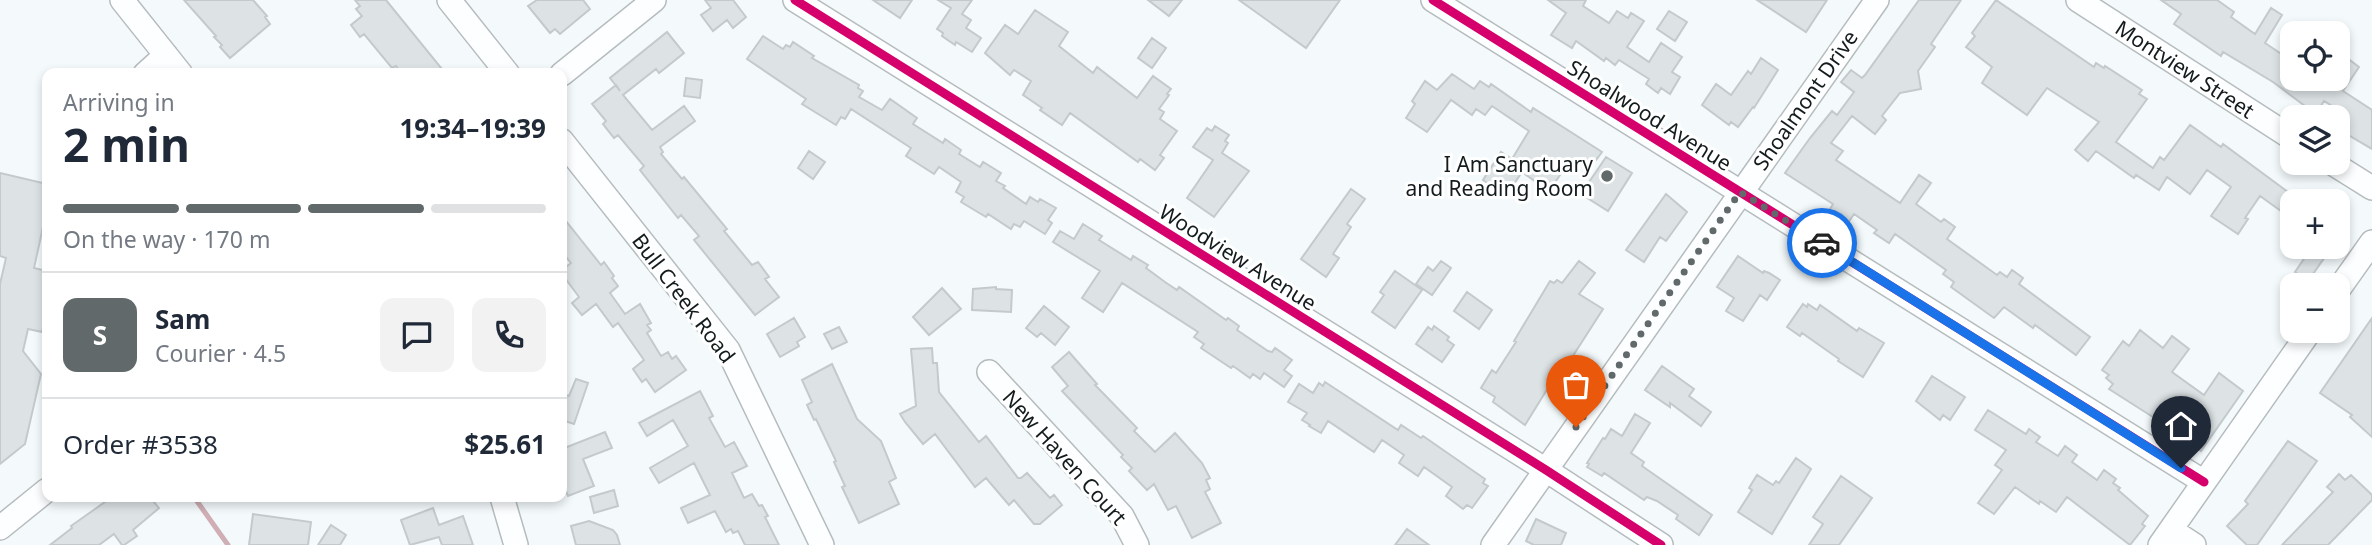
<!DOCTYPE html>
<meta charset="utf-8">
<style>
:root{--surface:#fff;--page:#f2f2f3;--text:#1f2937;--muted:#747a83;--line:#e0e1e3;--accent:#62696a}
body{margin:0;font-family:"Noto Sans",sans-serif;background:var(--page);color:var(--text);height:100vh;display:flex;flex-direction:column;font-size:26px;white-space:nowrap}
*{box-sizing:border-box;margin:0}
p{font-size:23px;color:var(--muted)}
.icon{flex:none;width:38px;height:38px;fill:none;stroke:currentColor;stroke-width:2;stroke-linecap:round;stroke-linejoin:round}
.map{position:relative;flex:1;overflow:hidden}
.side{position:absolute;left:42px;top:68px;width:525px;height:434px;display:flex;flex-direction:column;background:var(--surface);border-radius:14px;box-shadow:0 4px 10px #0003}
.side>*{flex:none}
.tools{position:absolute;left:2280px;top:21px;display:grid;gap:14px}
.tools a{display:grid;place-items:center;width:70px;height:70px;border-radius:14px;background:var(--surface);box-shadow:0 4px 10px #0003;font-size:35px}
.pin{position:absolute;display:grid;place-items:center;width:60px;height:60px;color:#fff;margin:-72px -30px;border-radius:50% 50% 50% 0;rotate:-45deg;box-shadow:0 0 7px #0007}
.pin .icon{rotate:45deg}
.courier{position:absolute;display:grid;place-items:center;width:70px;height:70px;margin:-35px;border:5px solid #1a73e8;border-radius:50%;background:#fff;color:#222;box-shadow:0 2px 9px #0007}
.head em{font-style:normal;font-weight:700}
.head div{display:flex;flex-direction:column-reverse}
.head{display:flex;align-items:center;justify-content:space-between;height:119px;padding:0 21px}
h1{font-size:46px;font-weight:700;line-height:52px}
.bar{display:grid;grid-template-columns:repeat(4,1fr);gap:10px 7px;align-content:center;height:84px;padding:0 21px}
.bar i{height:9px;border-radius:5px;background:var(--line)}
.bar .selected{background:var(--accent)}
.bar p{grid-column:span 4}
.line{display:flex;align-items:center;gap:18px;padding:0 21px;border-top:2px solid var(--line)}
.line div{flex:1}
.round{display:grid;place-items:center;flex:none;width:74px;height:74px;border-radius:14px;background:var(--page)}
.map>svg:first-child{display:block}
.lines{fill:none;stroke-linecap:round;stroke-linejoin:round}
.stream{stroke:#d0aeb5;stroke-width:5}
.building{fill:#dde3e5;stroke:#c4cacc;stroke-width:2}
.minor-casing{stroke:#b6bcbe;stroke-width:26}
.minor{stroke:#fdfeff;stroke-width:23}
.cycleway-casing{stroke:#fff;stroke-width:13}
.cycleway{stroke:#d6006c;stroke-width:9}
.done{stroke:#62696a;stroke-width:7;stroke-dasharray:0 12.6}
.route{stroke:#1a73e8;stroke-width:9}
.poi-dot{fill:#62696a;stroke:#fff;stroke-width:2.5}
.labels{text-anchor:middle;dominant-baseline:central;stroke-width:6;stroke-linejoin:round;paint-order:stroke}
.street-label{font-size:21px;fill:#131b1c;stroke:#fff}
.poi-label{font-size:21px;fill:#131b1c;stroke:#fff;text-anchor:end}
</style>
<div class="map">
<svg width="2372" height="545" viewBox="0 0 2372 545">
<rect width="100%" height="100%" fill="#f4fafc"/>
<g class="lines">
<!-- stream -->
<path class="stream" d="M194 497 228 545"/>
</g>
<!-- building -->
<path class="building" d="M184 0H253L267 16 265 17 270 24 230 58 220 47 222 45 214 37 216 36Z
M355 0H386L446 74H402L396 66 392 68 364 34 360 37 351 25 362 16 356 9 360 6Z
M537 0H583L590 9 560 34 555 29 550 33 528 6Z
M705 0H733L746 17 733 28 727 20 713 31 701 15 711 8Z
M873 0H912L900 18Z
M938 0H972L962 14 971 20 966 28 981 38 972 52 956 42 955 45 942 36 943 33 937 29 951 8Z
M1148 0H1182L1169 16Z
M1239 0H1340L1306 48Z
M1548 0H1586L1583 6 1609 23 1617 11 1628 18 1631 13 1644 21 1627 47 1649 62 1661 43 1682 57 1672 72 1680 77 1670 94 1661 88 1658 93 1646 84 1649 79 1619 60 1615 65 1606 58 1604 61 1576 41 1572 48 1551 35 1566 13Z
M1757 0H1827L1806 32Z
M1919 0H1961L1931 44 1935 47 1918 71 1921 89 1900 93 1882 116 1886 120 1875 134 1852 116 1831 143 1843 151 1836 160 1900 203 1919 175 1931 183 1916 204 1941 222 1944 219 1955 227 1947 239 1997 275 2000 272 2007 277 2012 270 2023 278 2019 284 2090 337 2076 355 2035 325 2033 328 2004 307 1994 318 1951 287 1954 282 1943 274 1946 270 1895 234 1889 243 1874 233 1877 230 1854 214 1848 223 1829 211 1833 204 1785 173 1810 138 1832 111 1837 115 1854 92 1841 82 1851 70 1862 78 1865 75Z
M1996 0 2094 67 2096 63 2104 68 2105 66 2142 90 2139 94 2147 99 2116 142 2153 168 2160 157 2164 160 2190 125 2221 147 2223 144 2292 195V219L2260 196 2245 218 2248 219 2238 234 2211 216 2231 187 2207 170 2190 194 2167 177 2159 190 2136 175 2134 178 2096 151 2088 161 2075 150 2099 122 2047 88 2027 115 1982 83 1992 67 1966 47 1975 36 1972 33Z
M2161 0H2217L2234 12 2231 17 2255 34 2271 8 2282 15 2265 43 2292 61V79H2338V71L2347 58 2359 67 2343 91 2372 110V149L2338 129 2346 115 2324 101 2319 109 2316 108 2313 112 2273 82 2223 52 2221 56 2174 24 2181 14Z
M1035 10 1068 32 1059 46 1093 73 1097 67 1137 98 1153 76 1171 89 1167 94 1169 95 1159 109 1164 112 1160 119 1177 131 1160 155 1164 158 1155 170 1140 159 1138 162 1070 113 1062 125 1040 110 1042 108 1023 95 1031 81 1014 70 1010 75 985 53 1005 25 1018 34Z
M1669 11 1687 22 1675 41 1657 29Z
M667 32 684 53 659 73 656 69 623 95 652 130 684 106 695 121 660 147 663 152 661 154 682 179 684 177 727 229 724 231 752 265 758 262 769 277 765 279 779 297 755 315 694 240 699 236 681 215 678 218 640 170 644 166 618 135 614 138 603 124 606 121 592 104 616 85 620 91 610 78Z
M763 36 783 49 786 45 790 47 793 42 814 56 812 58 859 85 858 88 863 91 859 97 882 110 890 99 917 118 913 124 943 143 945 139 961 150 959 154 980 167 983 162 1001 173 996 181 1005 186 1003 188 1026 204 1030 197 1038 202 1040 199 1056 208 1048 220 1052 223 1045 234 1024 221 1020 227 1014 224 1011 229 988 214 986 217 961 202 964 197 956 192 961 182 939 167 934 174 906 156 911 148 851 109 845 119 841 117 836 125 802 104 806 99 747 59Z
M1152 38 1166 48 1152 68 1138 58Z
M1761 58 1778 70 1754 108 1753 107 1738 127 1731 122 1729 125 1702 105 1716 84 1731 95 1748 71 1751 74Z
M1452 74 1474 89 1480 81 1489 87 1491 84 1531 112 1533 108 1602 152 1596 160 1567 165 1549 191 1522 172 1506 196 1483 180 1501 152 1512 159 1529 131 1492 106 1485 115 1476 109 1472 115 1451 100 1427 132 1406 118 1415 104 1412 101 1425 81 1437 90Z
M686 78 702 80 700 98 684 96Z
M1215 126 1229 135 1225 141 1228 143 1222 153 1249 171 1214 217 1187 198 1213 160 1193 147 1207 128 1212 131Z
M809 151 825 162 813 179 798 168Z
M1606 157 1632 173 1608 211 1581 194Z
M0 173 47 184V209L34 268 47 271V310L42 332 28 329 23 351 41 374 25 444 0 464V284L6 258 0 256Z
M1351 189 1365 199 1347 224 1351 227 1333 254 1339 258 1326 277 1301 259Z
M1666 194 1687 212 1666 241 1660 237 1644 262 1626 250Z
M562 216 601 265 604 262 614 276 612 278 618 286 610 293 625 314 640 304 651 323 647 325 651 330 647 333 661 356 668 352 672 359 676 356 686 370 655 392 646 379 642 382 633 369 644 360 618 323 613 327 596 304 582 315 572 303 579 297 562 274V270L571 263 562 252Z
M1083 224 1102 236 1099 240 1131 260 1133 256 1148 265 1146 268 1165 282 1177 290 1179 287 1226 320 1228 318 1239 326 1237 330 1268 351 1272 352 1275 348 1292 360 1284 370 1292 376 1284 387 1264 373 1260 379 1253 374 1250 378 1233 366 1231 368 1201 348 1204 344 1194 337 1198 332 1122 283 1103 312 1082 298 1100 271 1053 242 1060 231 1074 239Z
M2312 247H2332L2308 281 2295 272Z
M1738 256 1763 273 1764 271 1769 273 1780 280 1767 300 1760 295 1743 321 1726 311 1734 298 1717 287Z
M1441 261 1451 268 1432 295 1416 284 1428 267 1433 271Z
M1579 261 1595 273 1579 294 1603 309 1551 390 1548 388 1525 425 1493 402 1495 397 1481 388 1492 370 1496 373 1516 342 1514 341 1550 281 1554 283 1557 280 1562 283Z
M1395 271 1422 290 1395 328 1372 312 1384 295 1380 292Z
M996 287V289L1012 290 1011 312 972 310 973 289Z
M942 288 961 309 929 335 913 317Z
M1467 292 1492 310 1479 329 1454 311Z
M1803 304 1807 307 1808 304 1817 310 1820 305 1857 331 1859 328 1884 343 1863 377 1838 361 1839 359 1802 333 1800 336 1787 327Z
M1044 306 1069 327 1055 345 1041 333 1037 337 1026 328Z
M794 318 805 337 797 342 799 346 780 357 767 334Z
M2372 318V437L2350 417 2352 415 2320 393Z
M1434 326 1449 337 1447 340 1454 345 1442 362 1416 344 1428 327 1432 330Z
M839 327 847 342 832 349 824 334Z
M2140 330 2163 348 2172 336 2189 349 2172 372 2204 395 2219 373 2243 391 2201 451 2185 439 2187 436 2158 416 2156 419 2109 389 2113 384 2106 378 2109 375 2102 370 2123 341 2129 346Z
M932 348 933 363H937L939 392 979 442 986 436 1018 478H1021L1027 473 1050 498 1054 495 1062 505 1040 524H1034L1014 500 1009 505 986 478 975 487 935 434 923 444 905 422 900 414 916 406 911 349Z
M1069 352 1097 384 1095 385 1137 428 1134 431 1155 452 1175 433 1202 463 1210 478 1206 480 1210 489 1205 492 1221 523 1192 538 1176 506 1168 510 1154 484 1147 490 1129 471 1132 468 1121 457 1123 455 1062 391 1068 386 1052 367Z
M832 364 857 419 881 441 896 478 889 482 899 504 859 523 842 487 845 486 834 462 836 461 816 419 814 420 807 405 812 402 802 380Z
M1662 366 1694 389 1689 396 1711 412 1701 426 1670 403V407L1645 390Z
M1932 376 1965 397 1950 420 1943 415 1940 420 1916 401Z
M576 379 588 383 574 424 562 420V394L569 396Z
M1325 382 1398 430 1401 425 1421 438 1423 436 1485 479 1483 483 1488 486 1472 508 1467 505 1463 509 1446 496 1452 487 1424 467 1418 476 1399 463 1404 455 1382 440 1374 452 1328 421 1321 433 1309 426 1310 425 1302 420 1307 413 1288 402 1299 384 1313 393 1319 383 1323 386Z
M700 391 713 416 709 418 725 447 734 442 747 466 732 473 744 498 752 494 759 506 762 505 768 516 765 517 779 545H745L738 531 733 533 731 529 726 532 715 511 688 523 681 508 710 495 694 463 659 483 650 468 688 446 673 420 647 436 639 423Z
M1988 410 2026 434 2029 429 2040 437 2036 442 2058 456 2065 446 2077 455 2072 462 2097 480 2104 470 2116 479 2113 483 2120 488 2118 490 2148 516 2142 524 2145 526 2130 545 2067 497 2056 512 2040 501 2039 504 2015 487 1994 514 1978 503 2002 470 1995 465 2006 450 1975 430Z
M1635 414 1650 423 1631 453 1644 462 1642 466 1712 515 1699 535 1676 519 1678 515 1657 501 1647 497 1644 500 1604 473 1602 476 1587 467 1589 464 1587 463 1603 438 1605 439 1611 429 1622 436Z
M605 432 612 448 583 459 594 486 568 496 562 481V449Z
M2288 441 2317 461 2257 545H2247L2227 526 2248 504 2245 501Z
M1796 458 1811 469 1772 534 1738 512 1752 490 1749 488 1757 475 1773 485 1776 481 1779 483Z
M2339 474 2345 480 2351 475 2372 495V500L2328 545H2282L2333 492 2327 487Z
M1841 476 1872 498 1839 545H1809L1823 524 1813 517Z
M614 490 618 506 594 513 590 497Z
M112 497H150L159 508 133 530 137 536 124 545H122L114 534 99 545H50L72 528 71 526Z
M433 508 439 525 463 516 473 545H442L439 537 410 545 401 520Z
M253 514 311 522 308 545H249Z
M1536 519 1566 533 1561 545H1534L1526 541Z
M589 521 613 530 617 535 620 545H576L571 526Z
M331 525 346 535 340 545H318Z
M1407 529 1429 545H1395Z"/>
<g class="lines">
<!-- minor casing -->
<g class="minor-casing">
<path id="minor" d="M122 0 181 74
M449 0 508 74
M795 0 1546 470 1661 545
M1433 0 2204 482
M2078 0 2292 138
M145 74 166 55
M562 74 654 0
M562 141 728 350 822 545
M2332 163 2372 188
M2338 290 2372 242
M989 372 1122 516 1137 545
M502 497 516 545
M0 528 47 490
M2171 530 2194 545
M1493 545 1877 0
M2160 545 2310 331"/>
</g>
<!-- minor -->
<use href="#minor" class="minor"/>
<!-- cycleway casing -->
<g class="cycleway-casing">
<path id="cycleway" d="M795 0 1546 470 1661 545
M1433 0 2204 482"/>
</g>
<!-- cycleway -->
<use href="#cycleway" class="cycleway"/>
</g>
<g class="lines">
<!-- done -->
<path class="done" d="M1576 427 1740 192 1822 243"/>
<!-- route -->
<path class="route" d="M1822 243 2181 468"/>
</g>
<!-- markers -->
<circle class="poi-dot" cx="1607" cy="176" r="7"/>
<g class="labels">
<!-- street labels -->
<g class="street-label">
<text transform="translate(2185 69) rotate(33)">Montview Street</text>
<text transform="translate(1805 100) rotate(-55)">Shoalmont Drive</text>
<text transform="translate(1650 115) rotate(32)">Shoalwood Avenue</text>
<text transform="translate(1238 257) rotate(32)">Woodview Avenue</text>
<text transform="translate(684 298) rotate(53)">Bull Creek Road</text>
<text transform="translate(1065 457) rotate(48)">New Haven Court</text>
</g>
<!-- poi labels -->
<g class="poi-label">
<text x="1593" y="164">I Am Sanctuary<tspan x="1593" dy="24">and Reading Room</tspan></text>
</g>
</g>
</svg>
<div class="tools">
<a><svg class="icon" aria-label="locate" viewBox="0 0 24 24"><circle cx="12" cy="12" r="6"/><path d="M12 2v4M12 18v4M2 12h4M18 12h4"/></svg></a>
<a><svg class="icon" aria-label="layers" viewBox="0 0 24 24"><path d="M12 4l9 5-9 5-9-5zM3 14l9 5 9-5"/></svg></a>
<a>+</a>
<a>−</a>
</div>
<div class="pin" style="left:1576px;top:427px;background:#ea580c"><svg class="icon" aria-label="bag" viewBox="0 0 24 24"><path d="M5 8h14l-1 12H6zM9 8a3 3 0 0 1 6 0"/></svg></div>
<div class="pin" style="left:2181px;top:468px;background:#1f2937"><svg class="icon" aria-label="home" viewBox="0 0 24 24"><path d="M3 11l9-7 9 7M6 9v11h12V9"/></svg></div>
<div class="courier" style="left:1822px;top:243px"><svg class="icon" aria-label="car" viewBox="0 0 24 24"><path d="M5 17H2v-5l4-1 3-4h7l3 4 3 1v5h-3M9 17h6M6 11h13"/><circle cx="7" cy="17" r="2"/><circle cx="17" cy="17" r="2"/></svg></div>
<section class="side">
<div class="head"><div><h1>2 min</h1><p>Arriving in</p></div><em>19:34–19:39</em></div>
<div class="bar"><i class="selected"></i><i class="selected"></i><i class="selected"></i><i></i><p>On the way · 170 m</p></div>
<div class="line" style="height:126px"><b class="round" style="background:var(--accent);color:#fff">S</b><div><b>Sam</b><p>Courier · 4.5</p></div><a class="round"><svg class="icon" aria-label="chat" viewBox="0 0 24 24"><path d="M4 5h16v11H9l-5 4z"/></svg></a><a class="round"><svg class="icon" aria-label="phone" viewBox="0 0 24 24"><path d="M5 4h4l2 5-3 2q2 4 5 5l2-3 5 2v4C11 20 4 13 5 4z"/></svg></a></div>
<div class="line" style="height:91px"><div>Order #3538</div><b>$25.61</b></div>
</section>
</div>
